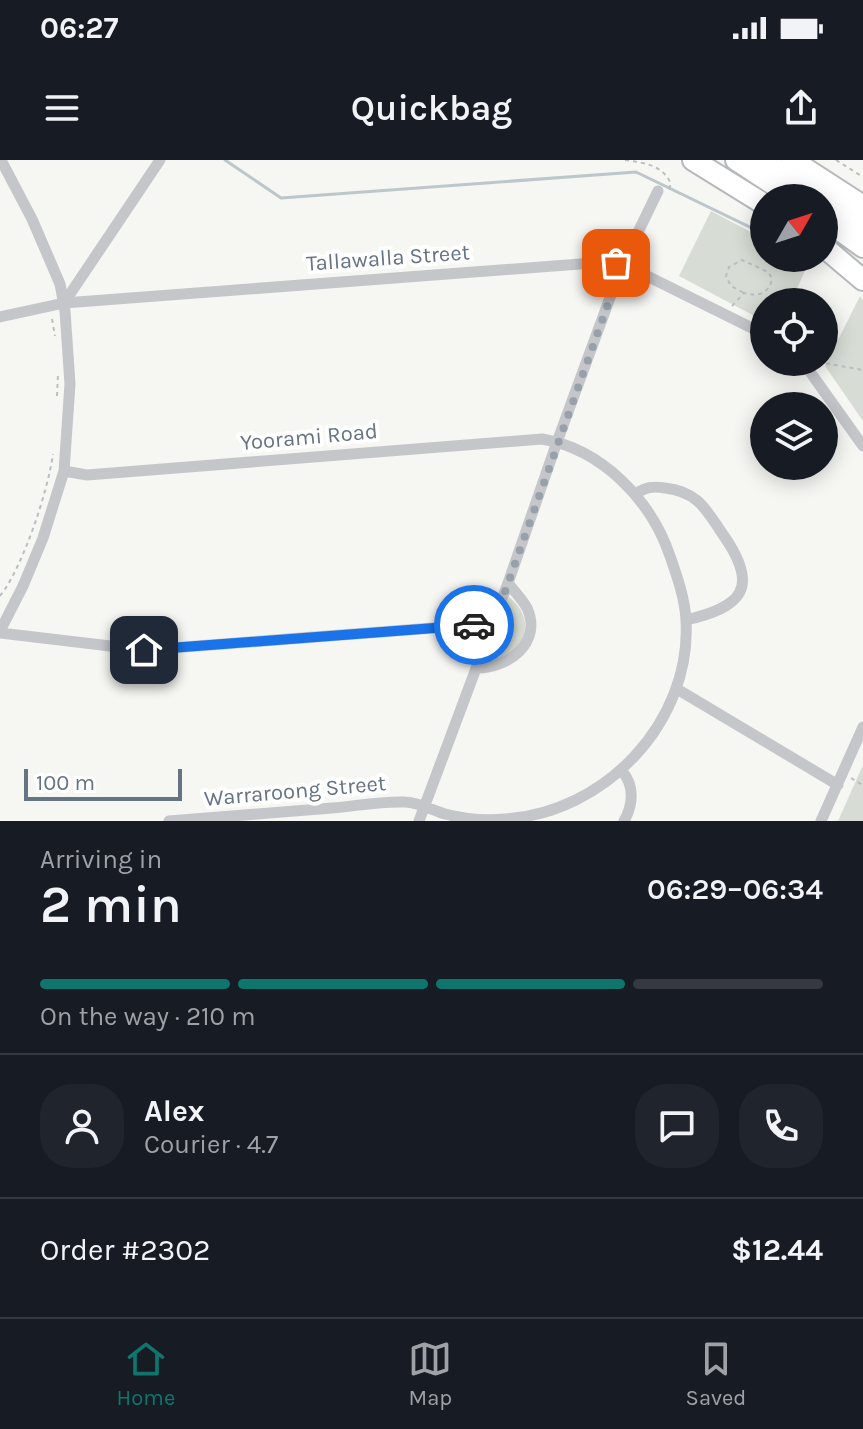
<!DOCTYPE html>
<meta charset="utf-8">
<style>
:root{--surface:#171b24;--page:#20242c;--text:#f1f3f6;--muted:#9ea1a6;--line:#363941;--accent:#0f766e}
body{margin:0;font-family:Karla,sans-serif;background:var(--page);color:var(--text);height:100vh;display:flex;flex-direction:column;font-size:30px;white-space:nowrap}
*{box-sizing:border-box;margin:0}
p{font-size:26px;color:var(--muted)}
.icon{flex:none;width:44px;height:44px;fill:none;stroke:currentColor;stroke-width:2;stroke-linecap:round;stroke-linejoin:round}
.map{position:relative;height:661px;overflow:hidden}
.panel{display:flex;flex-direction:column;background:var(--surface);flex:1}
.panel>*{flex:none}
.needle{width:52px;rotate:51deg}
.fabs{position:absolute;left:750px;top:24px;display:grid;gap:16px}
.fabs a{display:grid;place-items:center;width:88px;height:88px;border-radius:50%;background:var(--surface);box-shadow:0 4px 20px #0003;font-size:40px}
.scale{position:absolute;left:24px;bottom:20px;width:158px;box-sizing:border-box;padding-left:8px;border:4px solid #667383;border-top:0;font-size:22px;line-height:28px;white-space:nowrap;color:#667383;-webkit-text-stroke:6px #fff;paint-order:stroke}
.pin{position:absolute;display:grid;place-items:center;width:68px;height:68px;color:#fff;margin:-34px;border-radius:16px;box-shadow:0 4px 12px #0006}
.courier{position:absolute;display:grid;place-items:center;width:80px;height:80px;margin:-40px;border:6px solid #1a73e8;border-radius:50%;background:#fff;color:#222;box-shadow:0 2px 10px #0007}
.headline em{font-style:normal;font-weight:600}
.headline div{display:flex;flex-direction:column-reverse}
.headline{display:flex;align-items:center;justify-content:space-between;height:136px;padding:0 40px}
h1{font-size:52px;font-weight:600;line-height:60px}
.bar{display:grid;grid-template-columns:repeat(4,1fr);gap:12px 8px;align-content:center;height:96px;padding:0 40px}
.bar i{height:10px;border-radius:6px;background:var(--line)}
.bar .current{background:var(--accent)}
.bar p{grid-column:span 4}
.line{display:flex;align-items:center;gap:20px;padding:0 40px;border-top:2px solid var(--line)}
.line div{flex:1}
.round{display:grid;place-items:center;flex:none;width:84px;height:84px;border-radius:32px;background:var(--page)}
.status{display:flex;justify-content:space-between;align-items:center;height:56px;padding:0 40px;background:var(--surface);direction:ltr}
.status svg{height:22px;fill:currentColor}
header{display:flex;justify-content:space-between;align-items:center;height:104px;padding:0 40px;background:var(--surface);font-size:36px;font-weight:600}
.dock{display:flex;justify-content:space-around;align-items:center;height:112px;border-top:2px solid var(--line);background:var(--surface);font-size:22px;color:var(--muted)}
.dock a{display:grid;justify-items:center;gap:4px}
.dock .current{color:var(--accent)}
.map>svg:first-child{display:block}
.green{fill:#d7ddd4}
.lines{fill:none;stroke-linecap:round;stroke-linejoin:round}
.stream{stroke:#bcc6cb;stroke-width:3}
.motorway-casing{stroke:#b6b9bc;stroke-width:24}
.path{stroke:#bbbdbf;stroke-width:2;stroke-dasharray:4 4;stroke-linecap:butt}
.minor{stroke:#c4c6ca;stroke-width:11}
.motorway{stroke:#fff;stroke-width:20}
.done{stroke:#98a1aa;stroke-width:8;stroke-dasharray:0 14.4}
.route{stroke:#1a73e8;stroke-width:10}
.labels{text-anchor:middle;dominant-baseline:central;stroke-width:8;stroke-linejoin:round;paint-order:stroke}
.street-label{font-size:22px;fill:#667383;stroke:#fff}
</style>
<div class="status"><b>06:27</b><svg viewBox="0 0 49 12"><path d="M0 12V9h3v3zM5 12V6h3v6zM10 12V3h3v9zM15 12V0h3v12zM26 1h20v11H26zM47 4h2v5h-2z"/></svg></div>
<header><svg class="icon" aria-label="menu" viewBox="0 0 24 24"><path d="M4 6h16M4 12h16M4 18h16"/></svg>Quickbag<svg class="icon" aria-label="share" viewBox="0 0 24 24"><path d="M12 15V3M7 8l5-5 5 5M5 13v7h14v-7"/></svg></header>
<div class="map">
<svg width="863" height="661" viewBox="0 0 863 661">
<rect width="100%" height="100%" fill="#f6f6f3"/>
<!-- green -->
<path class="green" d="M711 51 764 79V98H801L809 102 791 142H764V161L679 116Z
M860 136 863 140V261L825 206Z
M509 437C541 462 522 501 486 500Z
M863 605V661H838Z"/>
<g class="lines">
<!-- stream -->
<path class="stream" d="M225 0 281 38 636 12 764 74
M809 98 811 99"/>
<!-- motorway casing -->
<g class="motorway-casing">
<path id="motorway" d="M693 0 764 44
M736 0 794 38
M763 0 821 38
M792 0 863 46
M824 40 863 67
M824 59 863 87
M824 87 863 120"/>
</g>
<!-- path -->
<path class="path" d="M625 0C645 3 663 5 671 24L668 30
M836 0 863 17
M732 146 744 133C757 137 770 134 772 118L768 112 742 100 729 107 726 116 731 126 744 133
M52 159 55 176
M818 202 863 210
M57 236 58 214
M0 436C23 407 48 331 53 294
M851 618 863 625"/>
<!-- minor -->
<path class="minor" d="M64 143 160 0
M0 157 64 143 606 102 635 110 764 174
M803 202 863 286
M64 311 87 315 542 279C602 289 651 340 670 396 677 416 685 439 686 460 692 562 605 653 505 659 485 661 465 659 445 654 432 650 418 642 405 642 381 641 356 646 332 648 278 652 223 657 169 661
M635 334C646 327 653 326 665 328 699 332 706 350 724 376 760 428 742 447 686 460
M0 471 23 426 43 378 64 311 70 224 65 151 60 124 32 59 1 0
M0 473 144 490 472 465 483 464 492 468
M476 508C507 509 543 483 527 448 523 440 514 431 508 423
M677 529 838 625
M622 611C635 626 633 645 624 661
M419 661 508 423 557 282 622 105 658 31
M821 661 863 567"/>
<!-- motorway -->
<use href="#motorway" class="motorway"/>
</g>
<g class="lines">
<!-- done -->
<path class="done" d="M474 465 492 468 622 105 616 103"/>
<!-- route -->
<path class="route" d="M144 490 474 465"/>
</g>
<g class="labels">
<!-- street labels -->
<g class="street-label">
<text transform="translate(388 98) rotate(-4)">Tallawalla Street</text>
<text transform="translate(309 277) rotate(-5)">Yoorami Road</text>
<text transform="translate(295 631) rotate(-5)">Warraroong Street</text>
</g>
</g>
</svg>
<div class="fabs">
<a><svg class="needle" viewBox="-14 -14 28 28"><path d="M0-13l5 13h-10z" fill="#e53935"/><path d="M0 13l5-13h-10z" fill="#9ea1a6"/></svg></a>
<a><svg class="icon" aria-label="locate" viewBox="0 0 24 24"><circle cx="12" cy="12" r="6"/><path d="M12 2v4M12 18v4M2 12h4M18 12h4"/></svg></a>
<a><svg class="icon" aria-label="layers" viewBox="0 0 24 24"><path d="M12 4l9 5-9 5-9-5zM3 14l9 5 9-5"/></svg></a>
</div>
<div class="scale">100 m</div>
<div class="pin" style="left:616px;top:103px;background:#ea580c"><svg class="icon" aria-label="bag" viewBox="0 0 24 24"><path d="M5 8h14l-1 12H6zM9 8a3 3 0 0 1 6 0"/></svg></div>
<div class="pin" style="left:144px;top:490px;background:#1f2937"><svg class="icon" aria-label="home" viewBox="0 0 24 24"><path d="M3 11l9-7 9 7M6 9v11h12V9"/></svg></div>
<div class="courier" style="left:474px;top:465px"><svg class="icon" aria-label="car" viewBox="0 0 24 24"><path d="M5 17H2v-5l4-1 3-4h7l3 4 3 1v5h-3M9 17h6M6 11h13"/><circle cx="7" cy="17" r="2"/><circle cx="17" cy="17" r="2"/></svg></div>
</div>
<section class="panel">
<div class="headline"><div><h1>2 min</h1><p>Arriving in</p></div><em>06:29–06:34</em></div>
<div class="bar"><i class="current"></i><i class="current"></i><i class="current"></i><i></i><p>On the way · 210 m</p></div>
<div class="line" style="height:144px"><a class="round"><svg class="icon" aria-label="person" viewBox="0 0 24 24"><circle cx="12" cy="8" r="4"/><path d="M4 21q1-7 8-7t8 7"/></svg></a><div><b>Alex</b><p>Courier · 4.7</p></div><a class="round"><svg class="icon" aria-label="chat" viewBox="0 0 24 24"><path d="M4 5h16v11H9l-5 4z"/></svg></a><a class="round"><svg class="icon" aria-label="phone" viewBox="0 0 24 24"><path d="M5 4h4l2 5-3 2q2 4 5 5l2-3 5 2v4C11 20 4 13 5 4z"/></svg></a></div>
<div class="line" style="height:104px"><div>Order #2302</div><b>$12.44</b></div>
</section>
<nav class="dock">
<a class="current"><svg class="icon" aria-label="home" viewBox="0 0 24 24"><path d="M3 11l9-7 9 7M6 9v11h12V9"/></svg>Home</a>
<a><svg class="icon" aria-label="map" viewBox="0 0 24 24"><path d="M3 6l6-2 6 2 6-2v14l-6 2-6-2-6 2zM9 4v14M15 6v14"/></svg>Map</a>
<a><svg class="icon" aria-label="saved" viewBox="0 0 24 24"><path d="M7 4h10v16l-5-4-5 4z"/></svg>Saved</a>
</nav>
